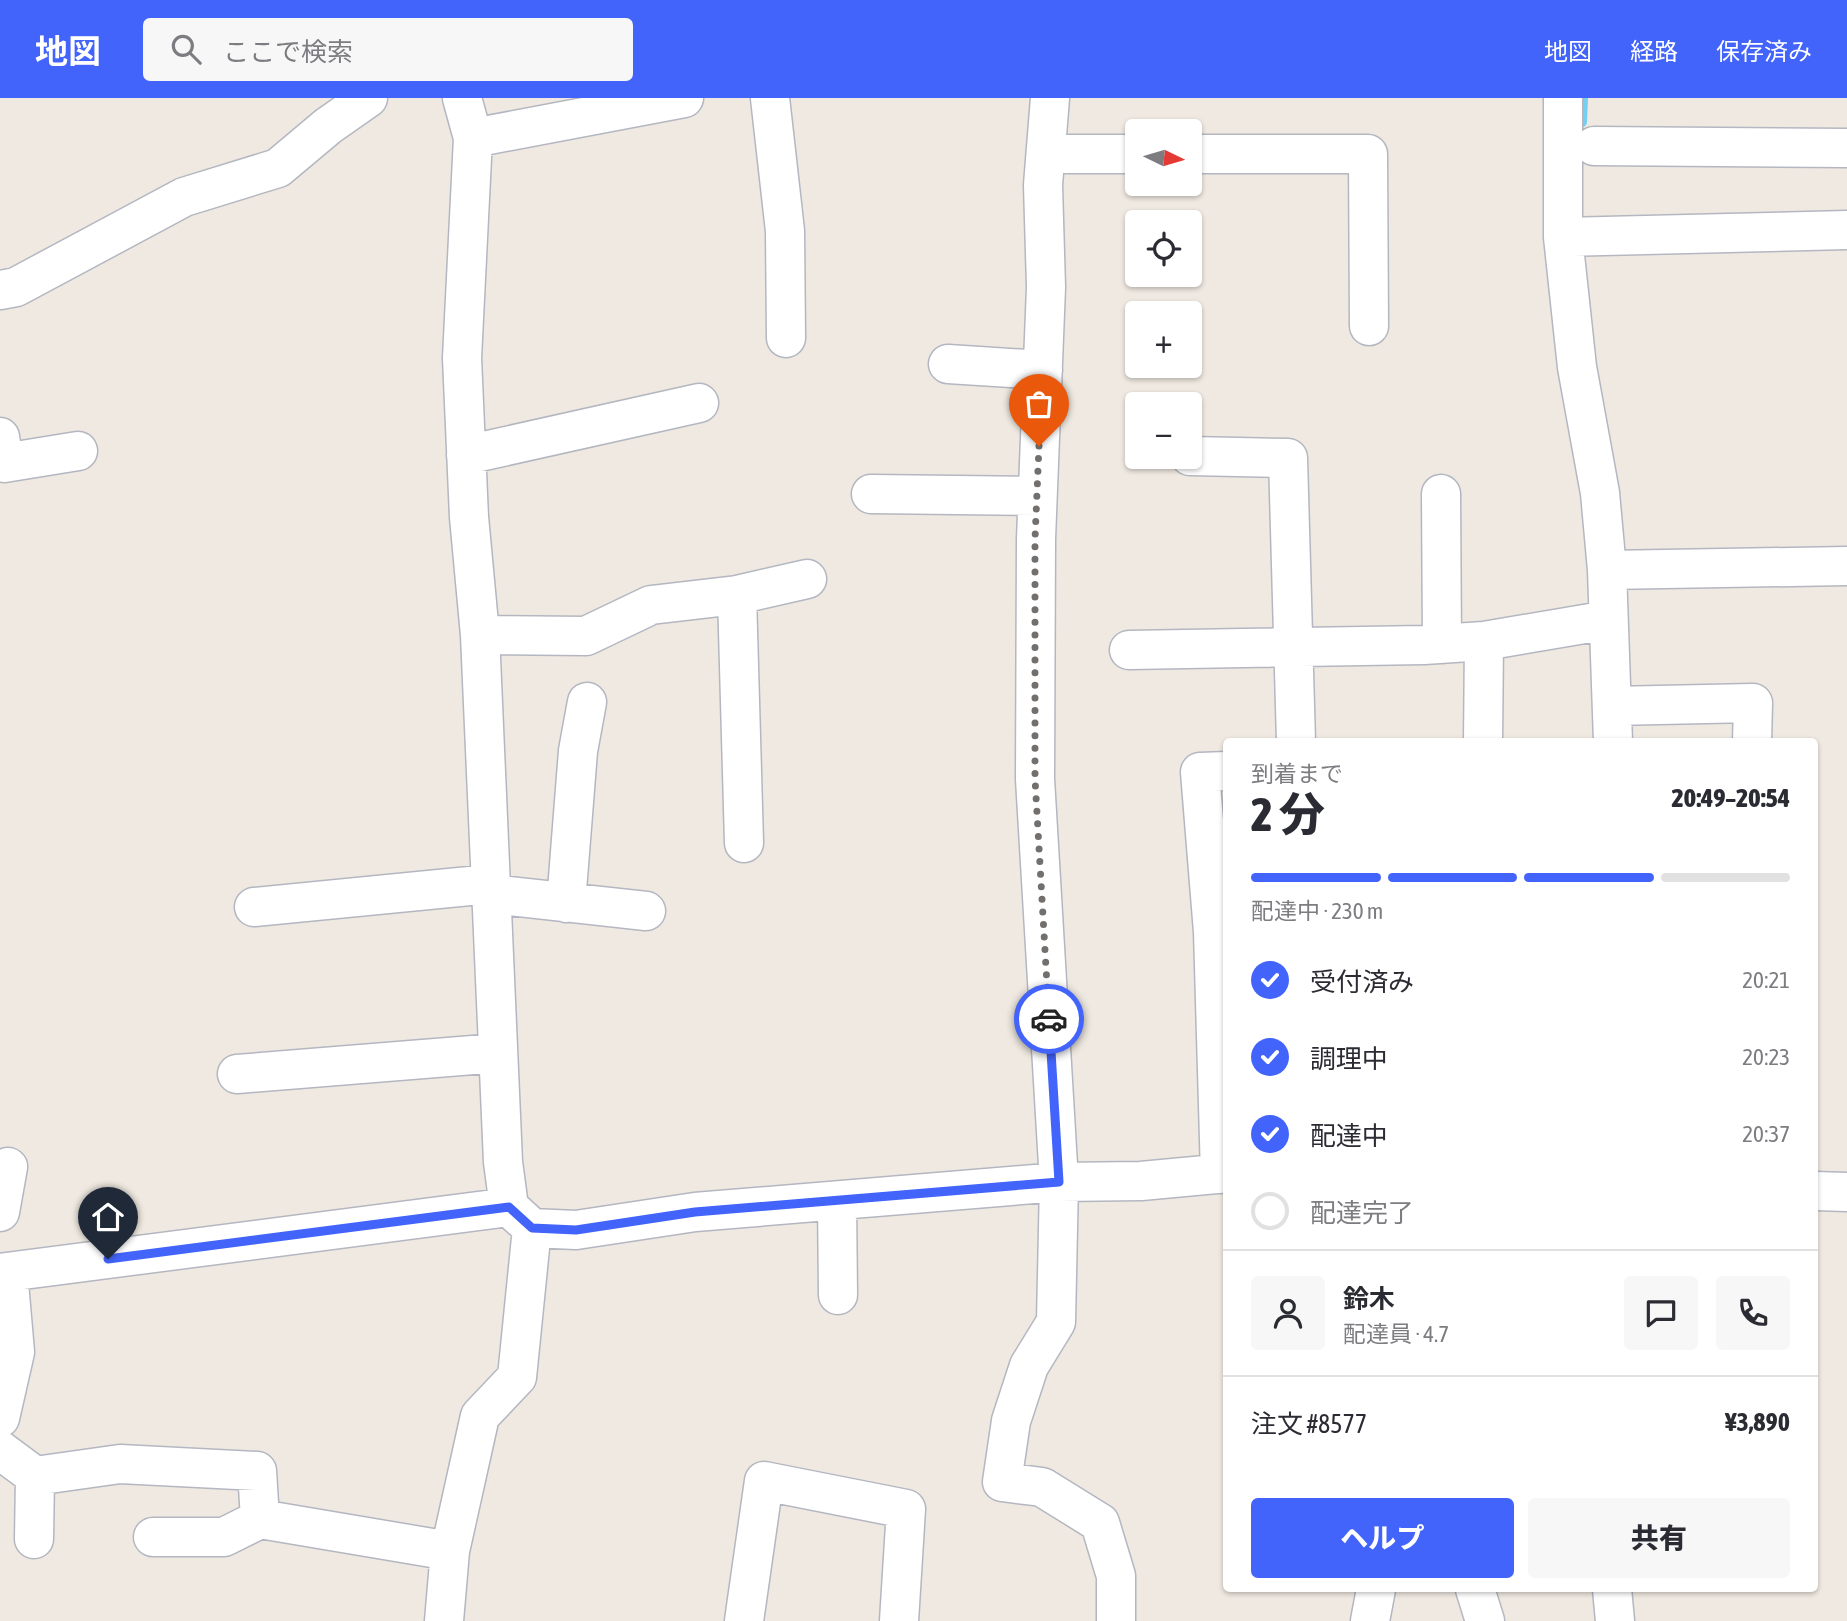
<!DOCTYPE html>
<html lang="ja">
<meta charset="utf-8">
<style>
:root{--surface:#fff;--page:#f7f7f7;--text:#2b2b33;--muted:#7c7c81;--line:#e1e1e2;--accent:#4264fb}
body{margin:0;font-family:"Asap Condensed","Noto Sans JP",sans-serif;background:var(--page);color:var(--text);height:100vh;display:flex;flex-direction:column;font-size:26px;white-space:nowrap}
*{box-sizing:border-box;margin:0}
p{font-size:23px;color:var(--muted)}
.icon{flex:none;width:38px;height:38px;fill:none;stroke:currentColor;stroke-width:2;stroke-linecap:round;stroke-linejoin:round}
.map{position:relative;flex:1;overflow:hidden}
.side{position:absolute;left:1223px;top:640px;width:595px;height:854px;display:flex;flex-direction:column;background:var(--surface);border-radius:7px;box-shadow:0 2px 5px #0004}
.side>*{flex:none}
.needle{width:46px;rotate:95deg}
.buttons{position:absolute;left:1125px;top:21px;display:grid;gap:14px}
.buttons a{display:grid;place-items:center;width:77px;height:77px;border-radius:7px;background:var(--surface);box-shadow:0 2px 5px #0004;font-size:35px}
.pin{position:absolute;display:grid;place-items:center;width:60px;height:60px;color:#fff;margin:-72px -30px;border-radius:50% 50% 50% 0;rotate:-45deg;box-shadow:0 0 7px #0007}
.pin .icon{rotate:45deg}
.courier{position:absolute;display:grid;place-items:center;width:70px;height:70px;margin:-35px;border:5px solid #4264fb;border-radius:50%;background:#fff;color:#222;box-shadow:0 2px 9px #0007}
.overview em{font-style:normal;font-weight:800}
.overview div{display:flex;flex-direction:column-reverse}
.overview{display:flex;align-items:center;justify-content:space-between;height:119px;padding:0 28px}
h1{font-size:46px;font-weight:800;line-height:52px}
.bar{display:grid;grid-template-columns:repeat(4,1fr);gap:10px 7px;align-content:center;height:84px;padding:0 28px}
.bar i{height:9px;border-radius:5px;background:var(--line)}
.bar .selected{background:var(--accent)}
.bar p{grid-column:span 4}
.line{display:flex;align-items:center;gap:18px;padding:0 28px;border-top:2px solid var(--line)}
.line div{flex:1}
.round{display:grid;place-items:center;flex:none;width:74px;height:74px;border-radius:7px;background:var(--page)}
ol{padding:0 28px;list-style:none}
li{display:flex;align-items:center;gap:21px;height:77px}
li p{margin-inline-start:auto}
li .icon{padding:7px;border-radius:50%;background:var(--accent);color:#fff;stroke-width:4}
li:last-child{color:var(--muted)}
li i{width:38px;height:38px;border:4px solid var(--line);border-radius:50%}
.cta{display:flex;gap:14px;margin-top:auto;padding:14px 28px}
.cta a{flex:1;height:80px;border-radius:7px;background:var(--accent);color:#fff;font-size:28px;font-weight:800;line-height:80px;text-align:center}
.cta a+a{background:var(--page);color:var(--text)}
header{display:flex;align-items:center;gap:42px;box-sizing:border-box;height:98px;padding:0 35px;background:var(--accent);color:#fff}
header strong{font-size:33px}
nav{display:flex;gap:38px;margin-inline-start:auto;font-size:24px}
.search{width:490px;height:63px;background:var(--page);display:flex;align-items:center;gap:18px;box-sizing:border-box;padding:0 24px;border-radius:7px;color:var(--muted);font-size:26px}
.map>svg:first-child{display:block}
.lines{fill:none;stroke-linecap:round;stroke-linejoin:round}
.stream{stroke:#75cff0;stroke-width:10}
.minor-casing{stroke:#b4b7c1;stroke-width:41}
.minor{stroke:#fff;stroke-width:38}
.done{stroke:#726f6d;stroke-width:7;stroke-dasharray:0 12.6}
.route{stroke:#4264fb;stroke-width:9}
</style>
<header>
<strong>地図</strong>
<div class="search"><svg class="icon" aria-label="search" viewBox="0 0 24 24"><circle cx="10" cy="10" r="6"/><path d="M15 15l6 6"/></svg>ここで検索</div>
<nav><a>地図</a><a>経路</a><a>保存済み</a></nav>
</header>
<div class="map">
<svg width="1847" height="1523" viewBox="0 0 1847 1523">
<rect width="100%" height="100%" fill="#efe9e1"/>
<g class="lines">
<!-- stream -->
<path class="stream" d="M1582 24 1583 0"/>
<!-- minor casing -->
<g class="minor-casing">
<path id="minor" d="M770 0 785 133 786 240
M1050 0 1043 87 1046 189 1036 441 1035 681 1059 1084 1056 1224 1029 1268 1011 1323 1002 1384 1042 1389 1100 1425 1116 1478V1523
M1563 0V139L1577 269 1600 395 1607 472 1613 644
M473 40 684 0
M1594 48 1847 50
M1047 56H1138
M1190 56H1368L1369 228
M1563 139 1847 132
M0 192 16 189 184 99 278 70 328 28 368 0
M948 266 1043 272
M0 339 4 365 78 353
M466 357 699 305
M1190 358 1288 360 1296 644
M871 396 1037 398
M1441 396 1442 546
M1607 472 1847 468
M737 497 744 745
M480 537 586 538 651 507 737 497 807 481
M1129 552 1424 547 1484 543 1608 522
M1612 608 1753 605 1752 644
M1483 644 1484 543
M491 796 646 813
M566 805 578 653 587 604
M254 809 490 786
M237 976 498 955
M1220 1076 1213 834 1200 674 1227 673
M0 1078 8 1069 0 1114
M1815 1093 1847 1094
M837 1103 838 1197
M532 1130 576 1132 695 1114 1059 1084 1141 1083 1227 1075
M0 1175 509 1109
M0 1320 15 1254 8 1174
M0 1352 35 1378 120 1366 257 1373 260 1421 450 1453
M153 1439H224L260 1421
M34 1441 35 1378
M1475 1491 1485 1523
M1612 1491 1615 1523
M444 1523 450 1453 480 1318 517 1279 532 1130 509 1109 503 1064 480 537 469 419 462 260 473 40 462 0
M744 1523 764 1383 906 1411 899 1523
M1370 1523 1376 1491"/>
</g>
<!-- minor -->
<use href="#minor" class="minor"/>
</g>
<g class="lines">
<!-- done -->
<path class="done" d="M1039 348 1035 441V681L1049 921"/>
<!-- route -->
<path class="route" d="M108 1161 509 1109 532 1130 576 1132 695 1114 1059 1084 1049 921"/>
</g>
</svg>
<div class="buttons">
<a><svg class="needle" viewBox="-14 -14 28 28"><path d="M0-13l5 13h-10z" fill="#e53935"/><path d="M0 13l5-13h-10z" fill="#7c7c81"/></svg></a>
<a><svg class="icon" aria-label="locate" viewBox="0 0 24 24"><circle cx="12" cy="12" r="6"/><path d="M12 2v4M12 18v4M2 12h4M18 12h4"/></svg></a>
<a>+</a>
<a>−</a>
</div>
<div class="pin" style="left:1039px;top:348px;background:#ea580c"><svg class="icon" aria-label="bag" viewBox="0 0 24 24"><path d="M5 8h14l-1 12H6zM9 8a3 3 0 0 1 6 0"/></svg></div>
<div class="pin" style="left:108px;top:1161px;background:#1f2937"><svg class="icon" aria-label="home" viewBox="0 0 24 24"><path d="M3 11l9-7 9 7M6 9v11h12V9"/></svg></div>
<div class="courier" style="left:1049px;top:921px"><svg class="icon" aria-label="car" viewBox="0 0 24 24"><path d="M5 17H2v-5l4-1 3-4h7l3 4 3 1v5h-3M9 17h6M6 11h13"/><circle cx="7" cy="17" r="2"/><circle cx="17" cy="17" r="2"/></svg></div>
<section class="side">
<div class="overview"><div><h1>2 分</h1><p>到着まで</p></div><em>20:49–20:54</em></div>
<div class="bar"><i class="selected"></i><i class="selected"></i><i class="selected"></i><i></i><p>配達中 · 230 m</p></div>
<ol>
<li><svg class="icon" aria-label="check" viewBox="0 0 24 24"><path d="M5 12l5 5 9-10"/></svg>受付済み<p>20:21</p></li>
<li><svg class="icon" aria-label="check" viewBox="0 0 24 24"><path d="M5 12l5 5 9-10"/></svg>調理中<p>20:23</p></li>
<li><svg class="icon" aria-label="check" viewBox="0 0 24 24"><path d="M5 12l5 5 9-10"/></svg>配達中<p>20:37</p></li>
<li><i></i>配達完了</li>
</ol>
<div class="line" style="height:126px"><a class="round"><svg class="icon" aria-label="person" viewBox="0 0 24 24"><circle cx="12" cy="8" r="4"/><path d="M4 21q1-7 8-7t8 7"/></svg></a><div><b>鈴木</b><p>配達員 · 4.7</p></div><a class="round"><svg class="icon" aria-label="chat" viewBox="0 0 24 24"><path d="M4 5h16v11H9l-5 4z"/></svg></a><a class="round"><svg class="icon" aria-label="phone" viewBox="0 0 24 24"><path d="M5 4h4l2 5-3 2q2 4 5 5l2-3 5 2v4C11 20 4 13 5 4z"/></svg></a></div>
<div class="line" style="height:91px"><div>注文 #8577</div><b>¥3,890</b></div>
<div class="cta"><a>ヘルプ</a><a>共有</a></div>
</section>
</div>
